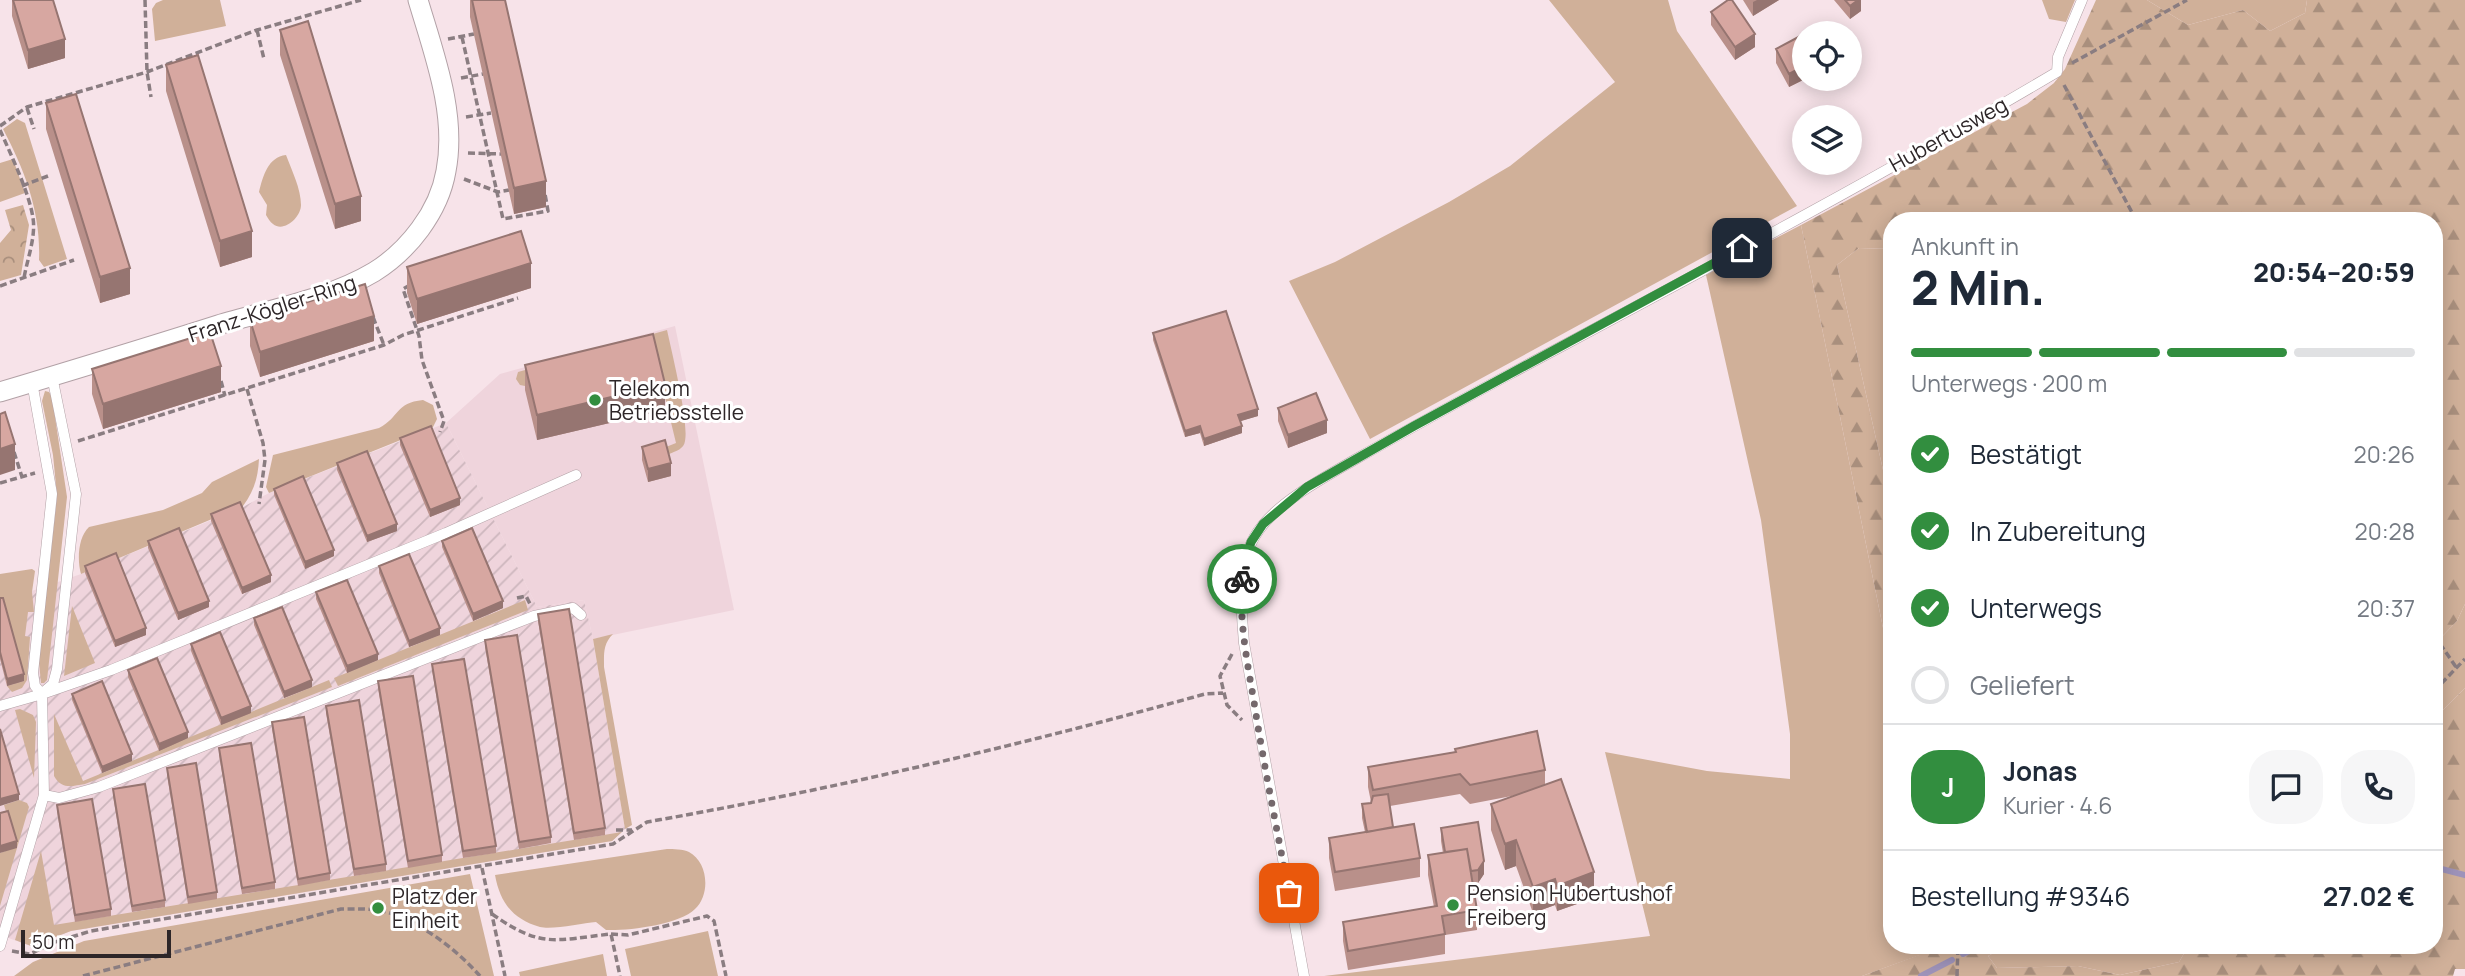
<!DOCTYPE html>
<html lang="de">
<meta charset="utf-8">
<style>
:root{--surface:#fff;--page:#f6f6f7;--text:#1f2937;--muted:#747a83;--line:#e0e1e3;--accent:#328e3f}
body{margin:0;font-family:Manrope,sans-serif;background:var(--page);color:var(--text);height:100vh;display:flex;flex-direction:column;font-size:26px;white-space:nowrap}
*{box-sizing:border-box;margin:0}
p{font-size:23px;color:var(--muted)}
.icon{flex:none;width:38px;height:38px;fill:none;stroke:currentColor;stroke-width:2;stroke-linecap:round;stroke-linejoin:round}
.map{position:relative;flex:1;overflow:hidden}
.details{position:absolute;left:1883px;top:212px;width:560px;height:742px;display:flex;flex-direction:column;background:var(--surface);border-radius:28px;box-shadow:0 4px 18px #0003}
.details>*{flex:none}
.tools{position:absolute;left:1792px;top:21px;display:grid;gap:14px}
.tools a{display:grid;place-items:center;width:70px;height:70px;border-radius:50%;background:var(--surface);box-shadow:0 4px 18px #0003;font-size:35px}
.scale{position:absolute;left:21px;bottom:18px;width:150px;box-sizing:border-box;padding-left:7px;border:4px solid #2d2628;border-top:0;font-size:19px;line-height:24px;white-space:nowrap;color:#2d2628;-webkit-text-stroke:5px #fff;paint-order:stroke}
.pin{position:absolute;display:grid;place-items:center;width:60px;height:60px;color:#fff;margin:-30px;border-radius:14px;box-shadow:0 4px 10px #0006}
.courier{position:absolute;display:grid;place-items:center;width:70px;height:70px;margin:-35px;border:5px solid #328e3f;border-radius:50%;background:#fff;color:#222;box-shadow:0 2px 9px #0007}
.summary em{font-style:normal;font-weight:800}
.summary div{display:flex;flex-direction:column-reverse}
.summary{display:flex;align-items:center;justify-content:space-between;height:119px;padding:0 28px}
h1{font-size:46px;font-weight:800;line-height:52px}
.bar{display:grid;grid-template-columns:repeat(4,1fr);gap:10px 7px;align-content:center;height:84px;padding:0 28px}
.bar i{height:9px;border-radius:5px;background:var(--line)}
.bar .current{background:var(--accent)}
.bar p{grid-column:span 4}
.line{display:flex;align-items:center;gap:18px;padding:0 28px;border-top:2px solid var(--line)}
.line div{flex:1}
.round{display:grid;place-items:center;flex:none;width:74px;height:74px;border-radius:28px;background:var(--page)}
ol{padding:0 28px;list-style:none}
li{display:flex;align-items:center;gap:21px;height:77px}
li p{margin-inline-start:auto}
li .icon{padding:7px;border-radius:50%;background:var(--accent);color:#fff;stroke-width:4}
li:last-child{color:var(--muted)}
li i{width:38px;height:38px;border:4px solid var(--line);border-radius:50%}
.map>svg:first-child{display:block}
.built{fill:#efd4dc}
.industrial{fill:url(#industrial-furrows)}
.green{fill:#d0b099}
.forest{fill:url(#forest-firs)}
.park{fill:url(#park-crowns)}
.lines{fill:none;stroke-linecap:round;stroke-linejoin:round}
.stream{stroke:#9e93ba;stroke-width:6}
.service-casing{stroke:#b2a1a6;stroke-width:11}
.minor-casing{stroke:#b2a1a6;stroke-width:21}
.path{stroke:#8a7d81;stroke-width:3.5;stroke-dasharray:7 3.5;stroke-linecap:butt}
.service{stroke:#fff;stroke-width:10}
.minor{stroke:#fff;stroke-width:19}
.wall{fill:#b9908a}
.shaded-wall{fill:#967571}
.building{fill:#d7a7a1;stroke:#967571;stroke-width:2}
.done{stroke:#74686c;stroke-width:7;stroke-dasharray:0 12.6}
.route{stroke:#328e3f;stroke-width:9}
.poi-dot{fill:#328e3f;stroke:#fff;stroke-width:2.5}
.labels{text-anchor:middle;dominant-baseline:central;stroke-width:6;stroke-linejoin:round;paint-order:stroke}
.street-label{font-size:21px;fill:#2d2628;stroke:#fff}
.poi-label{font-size:21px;fill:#2d2628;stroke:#fff;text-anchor:start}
</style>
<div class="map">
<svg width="2465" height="976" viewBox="0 0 2465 976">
<defs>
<pattern id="industrial-furrows" width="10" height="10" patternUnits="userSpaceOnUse" patternTransform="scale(1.75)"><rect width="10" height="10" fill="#efd4dc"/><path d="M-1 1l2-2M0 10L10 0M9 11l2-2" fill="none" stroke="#cdb6bd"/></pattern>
<pattern id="forest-firs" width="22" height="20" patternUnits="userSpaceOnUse" patternTransform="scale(1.75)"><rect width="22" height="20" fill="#d0b099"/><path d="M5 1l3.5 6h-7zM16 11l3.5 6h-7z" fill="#a98f7d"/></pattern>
<pattern id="park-crowns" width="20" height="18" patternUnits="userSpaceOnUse" patternTransform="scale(1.75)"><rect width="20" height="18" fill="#d0b099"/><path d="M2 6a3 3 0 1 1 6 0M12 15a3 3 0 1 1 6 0" fill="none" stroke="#a98f7d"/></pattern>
</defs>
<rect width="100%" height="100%" fill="#f7e3e9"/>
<!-- built -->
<path class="built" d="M675 326 734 610 593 639 584 600 537 607 446 423 500 374Z"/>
<!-- industrial -->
<path class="industrial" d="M446 423 537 607 584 600 593 639 625 829 612 841 71 931 31 946 0 935V602L81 574 243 507 269 493Z"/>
<!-- green -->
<path class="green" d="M163 0H220L226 26 155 41 152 9 156 3Z
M1549 0H1668L1677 31 1797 206 1370 439 1289 281 1335 262 1449 202 1510 166 1615 82Z
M2042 0H2075L2066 22 2049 19Z
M2147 0H2307L2305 13 2270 31 2243 10 2188 25Z
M17 119 25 123 67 259 44 267 39 260C41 212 25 171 3 129Z
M286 155C292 171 301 189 301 205 301 217 284 233 273 224 270 222 268 218 266 215L267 205 259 192C263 176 268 157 286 155Z
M13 159 25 193 0 202V163Z
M1801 225 1892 672V945H1919L1920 955 1862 976H1324L1650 936 1605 752 1707 771 1790 779V734L1761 520 1706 275Z
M1859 248 1892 249 1889 380 1892 389V510L1837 265Z
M667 330C672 353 689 422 685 441 684 449 676 451 669 454L666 447 676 443 654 352 525 386 520 385 516 379 518 372Z
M45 391 49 392 52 397 67 497 47 680 44 683H41L39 662 57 496 53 455 42 401Z
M423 400 433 405 437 419 433 427 269 493 266 487 273 455 379 428C400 417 395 403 423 400Z
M259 459C258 478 254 491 243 506L81 574C77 560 78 537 89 527L163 510 202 493 212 482Z
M32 569 35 571 32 592 34 612H28L25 636 30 637 27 680 22 688 12 692 7 686 24 681 0 602V574Z
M525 600 528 610 338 686 334 678Z
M2465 604V688L2437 716 2434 713V645L2457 621Z
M72 606 95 663 64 676Z
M613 634C603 644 604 653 604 667L632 825 625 829 593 639Z
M329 680 332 687 85 784C72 786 62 790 54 776V714L83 781Z
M20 709 33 715 36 722 34 778 15 710Z
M19 800 27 803 29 807 0 906V853L17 847 4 805Z
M622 832 612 841 71 931 31 946 15 940 41 851 54 925Z
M667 849C673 849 683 849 689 852 708 862 711 894 695 909 679 925 627 931 606 930L596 922C582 923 553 930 540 927 512 919 500 902 495 875Z
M470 874 494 976H14L33 962 84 941Z
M708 931 718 976H631L625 949Z
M2008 945H2189L2179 962 2120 975 2078 966 1997 968 1988 956Z
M603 954 607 976H520L519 972Z"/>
<!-- forest -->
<path class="forest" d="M2096 0H2147L2188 25 2243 10 2270 31 2305 13 2307 0H2465V604L2457 621 2434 645V220H1892V249L1859 248 1837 265 1892 510V672L1801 225 2027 104 2054 83 2065 69Z
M2465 688V969H2455L2453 976H1862L1919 955V945H2008L1988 956 1997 968 2078 966 2120 975 2179 962 2189 945H2434V713L2437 716Z"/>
<!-- park -->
<path class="park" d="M23 205 29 225 21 275 0 281V243L11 230 5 210Z"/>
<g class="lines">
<!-- stream -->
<path class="stream" d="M2434 867 2465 875
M1963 954 1982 945
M1921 976 1952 960"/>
<!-- service casing -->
<g class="service-casing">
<path id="service" d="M45 691 53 684 57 669 76 494 52 376
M0 706 42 694 111 670 446 533 576 475
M44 795 59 798 99 787 534 616 573 608 581 615
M0 946 44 795 42 694 35 686 33 673 52 494 32 382
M1304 976 1244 643C1241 603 1235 559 1262 526 1283 499 1327 476 1356 459 1407 430 1458 402 1510 374 1693 276 1878 178 2057 72L2058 57 2082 0"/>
</g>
<!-- minor casing -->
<g class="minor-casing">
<path id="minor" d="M0 392C73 370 146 348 218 325 268 310 329 299 374 272 408 251 439 212 446 171 457 114 434 54 418 0"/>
</g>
<!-- path -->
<path class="path" d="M145 0 147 72 151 97
M257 30 264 59
M462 37 503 219 548 211 545 194
M448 39 474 34
M2072 63 2187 0
M461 78 483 74
M2064 85 2136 220
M27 108 34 129
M466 117 491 113
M0 126 27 107 147 72 257 30 361 0
M0 130C11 155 29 192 33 218 36 237 27 260 24 278
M468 153 501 154
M464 179 498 192 509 190
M22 186 48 176
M410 285 403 289 419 336 422 360 444 421 440 432
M0 286 74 260
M373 317 384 345
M221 381 225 396
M247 389 263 443 265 460 259 504
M78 441 384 345 403 335 518 298
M14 452 22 477
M0 483 35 473
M517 598 526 596 530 604
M2434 635 2456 667
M1232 654 1220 676 1227 705 1242 720
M2434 691 2465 659
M616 830H632
M482 868 505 976
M492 914C542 949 554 940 611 934L620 976
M611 934 628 935 707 916 714 921 726 976
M12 951 30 954 55 942 91 931 613 844 647 822C835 789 1021 745 1205 694L1223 693
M83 976 341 909C358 909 374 908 390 913 423 924 457 950 480 976
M1957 976 1958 945"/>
<!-- service -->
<use href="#service" class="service"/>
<!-- minor -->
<use href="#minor" class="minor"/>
</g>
<!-- wall -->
<path class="wall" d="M12 0H53L65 58 28 69 12 16Z
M470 0H505L546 207 514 214 470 17Z
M1743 0H1779L1753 16Z
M1834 0H1861V11L1850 19Z
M1711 12 1755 47 1735 60 1711 25Z
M280 30 361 221 335 229 280 55Z
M1776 49 1804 79H1805L1789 87 1776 63Z
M166 65 252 257 220 267 166 91Z
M46 103 130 294 100 303 46 129Z
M407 267 531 288 417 324 407 293Z
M250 320 374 341 260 377 250 346Z
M1153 333 1258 416 1240 421 1242 433 1204 446 1200 433 1185 437 1153 340Z
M525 365 665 410 537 440 525 390Z
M92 369 221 392 103 429 92 394Z
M1278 408 1327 433 1288 448 1278 421Z
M400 438 460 505 430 517 400 445Z
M642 447 671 476 648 482 642 460Z
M337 463 397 531 367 542 337 470Z
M274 489 334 556 305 569 274 495Z
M211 514 271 582 242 594 211 521Z
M148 541 209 607 178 620 148 548Z
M442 541 503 608 473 621 442 547Z
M85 566 146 635 115 647 85 573Z
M379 566 440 635 409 647 379 573Z
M316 592 378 660 347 673 316 599Z
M0 598 24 681 7 686 0 659Z
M538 614 605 828V835L574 840 538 621Z
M254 618 312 687 284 698 254 625Z
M485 640 551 837V843L519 849 485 647Z
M191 644 251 713 221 725 191 651Z
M432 664 496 846V853L463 858 432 670Z
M128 670 188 738 159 751 128 677Z
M378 681 442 855V862L408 868 378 688Z
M72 694 132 761 102 773 72 700Z
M326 706 386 864V871L354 876 326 713Z
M272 722 330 873V880L298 886 272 729Z
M219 748 275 882V889L242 894 219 755Z
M1455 749 1545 770V785L1594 898 1557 911 1555 905 1533 913 1516 866 1505 870 1491 830V804L1517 795 1470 804 1460 794 1390 806 1393 827 1420 858V877L1335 891 1329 858V838L1365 832 1362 818V804L1371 803V802L1368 787V767L1455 752Z
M167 768 217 892V899L188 904 167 775Z
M113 789 165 900V907L132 912 113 796Z
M57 805 111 909V916L75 922 57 811Z
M1441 828 1484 874 1478 883 1473 884 1477 910V930L1445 935V954L1348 970 1343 941V922L1434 907 1428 875V855L1443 853 1441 841Z"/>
<!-- shaded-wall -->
<path class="shaded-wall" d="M1757 0H1779L1753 16V2Z
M1858 0H1861V11L1850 19V6Z
M1755 34V47L1735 60V47Z
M65 39V58L28 69V50Z
M1804 66 1805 79 1789 87V74Z
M546 181V207L514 214V188Z
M361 196V221L335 229V204Z
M252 231V257L220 267V241Z
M531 263V288L417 324V299Z
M130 268V294L100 303V277Z
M374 316V341L260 377V352Z
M221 366V392L103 429V404Z
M665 384V410L537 440V415Z
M1258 409V416L1238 422V415Z
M1327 420V433L1288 448V435Z
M1200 426V433L1185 437V431Z
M1242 426V433L1204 446V439Z
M15 444V470L0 475V449Z
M671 463V476L648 482V469Z
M460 498V505L430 517V510Z
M397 524V531L367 542V536Z
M334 550V556L305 569V562Z
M271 575V582L242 594V588Z
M209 601V607L178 620V613Z
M503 601V608L473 621V614Z
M146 628V635L115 647V641Z
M440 628V635L409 647V641Z
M378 654V660L347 673V666Z
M24 674V681L7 686V679Z
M312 680V687L284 698V692Z
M251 706V713L221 725V718Z
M188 732V738L159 751V744Z
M132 754V761L102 773V767Z
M19 794V800L0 806V799Z
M1516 840V866L1505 870V844Z
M17 841V848L0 853V846Z
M1484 861V874L1478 883V870Z
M1594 872V898L1557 911V886Z
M1555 879V905L1533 913V887Z"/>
<!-- building -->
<path class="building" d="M13 0H53L65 39 28 50Z
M472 0H505L546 181 514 188Z
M1728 0H1732L1755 34 1735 47 1711 12Z
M1845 0H1858L1850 6Z
M308 21 361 196 335 204 280 30Z
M1814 29 1816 33H1805Z
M1804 34V66L1789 74 1776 49Z
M198 55 252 231 220 241 166 65Z
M76 94 130 268 100 277 46 103Z
M521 231 531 263 417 299 407 267Z
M365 284 374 316 260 352 250 320Z
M1226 311 1258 409 1238 415 1242 426 1204 439 1200 426 1185 431 1153 333Z
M210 332 221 366 103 404 92 369Z
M653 334 665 384 537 415 525 365Z
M1316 393 1327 420 1288 435 1278 408Z
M5 412 15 444 0 449V414Z
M431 426 460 498 430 510 400 438Z
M665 440 671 463 648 469 642 447Z
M367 451 397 524 367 536 337 463Z
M303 476 334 550 305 562 274 489Z
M240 502 271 575 242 588 211 514Z
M179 528 209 601 178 613 148 541Z
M472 528 503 601 473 614 442 541Z
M116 553 146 628 115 641 85 566Z
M409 554 440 628 409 641 379 566Z
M347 580 378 654 347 666 316 592Z
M0 598H3L24 674 7 679 0 652Z
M282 607 312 680 284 692 254 618Z
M569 609 605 828 574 833 538 614Z
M220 632 251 706 221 718 191 644Z
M517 635 551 837 519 842 485 640Z
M157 658 188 732 159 744 128 670Z
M464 659 496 846 463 851 432 664Z
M413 676 442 855 408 861 378 681Z
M102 681 132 754 102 767 72 694Z
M359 700 386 864 354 869 326 706Z
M304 717 330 873 298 879 272 722Z
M0 729 19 794 0 799Z
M1537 731 1545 770 1470 785 1460 774 1373 790 1368 767 1456 752 1455 749Z
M251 743 275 882 242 888 219 748Z
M196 763 217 892 188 897 167 768Z
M1561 779 1594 872 1557 886 1555 879 1533 887 1516 840 1505 844 1491 804Z
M145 784 165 900 132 906 113 789Z
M1388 794 1393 827 1367 832 1362 804 1371 803 1373 796Z
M92 799 111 909 75 915 57 805Z
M8 811 17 841 0 846V813Z
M1478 822 1484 861 1478 870 1471 871 1467 849 1445 852 1441 828Z
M1414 824 1420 858 1335 872 1329 838Z
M1467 849 1477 910 1442 916 1445 934 1348 951 1343 922 1437 906 1428 855Z"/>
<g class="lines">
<!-- done -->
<path class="done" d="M1242 579C1239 621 1247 661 1254 702 1264 766 1277 830 1289 893"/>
<!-- route -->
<path class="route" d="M1242 579 1243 568 1251 542 1263 524 1307 487 1414 426 1742 248"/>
</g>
<!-- markers -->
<g class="poi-dot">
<circle cx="595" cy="400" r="7"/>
<circle cx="1453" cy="905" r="7"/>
<circle cx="378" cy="908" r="7"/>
</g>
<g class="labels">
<!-- street labels -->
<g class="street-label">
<text transform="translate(1948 134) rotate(-29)">Hubertusweg</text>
<text transform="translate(272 308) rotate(-18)">Franz-Kögler-Ring</text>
</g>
<!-- poi labels -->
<g class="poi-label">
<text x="609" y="388">Telekom<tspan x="609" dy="24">Betriebsstelle</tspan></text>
<text x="1467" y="893">Pension Hubertushof<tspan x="1467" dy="24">Freiberg</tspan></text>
<text x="392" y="896">Platz der<tspan x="392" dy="24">Einheit</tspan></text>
</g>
</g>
</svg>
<div class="tools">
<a><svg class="icon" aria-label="locate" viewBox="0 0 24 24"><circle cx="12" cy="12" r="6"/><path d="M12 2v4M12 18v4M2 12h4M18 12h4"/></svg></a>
<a><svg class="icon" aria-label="layers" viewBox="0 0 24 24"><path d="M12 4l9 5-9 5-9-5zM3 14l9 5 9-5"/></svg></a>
</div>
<div class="scale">50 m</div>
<div class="pin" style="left:1289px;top:893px;background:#ea580c"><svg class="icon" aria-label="bag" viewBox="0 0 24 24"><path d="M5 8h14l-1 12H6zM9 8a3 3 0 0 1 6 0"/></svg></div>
<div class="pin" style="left:1742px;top:248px;background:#1f2937"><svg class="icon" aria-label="home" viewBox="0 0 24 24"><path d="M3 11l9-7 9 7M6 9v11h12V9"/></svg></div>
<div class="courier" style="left:1242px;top:579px"><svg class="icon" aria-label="bike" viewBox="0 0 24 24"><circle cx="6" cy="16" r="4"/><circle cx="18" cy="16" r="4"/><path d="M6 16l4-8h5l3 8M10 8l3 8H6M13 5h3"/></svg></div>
<section class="details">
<div class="summary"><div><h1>2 Min.</h1><p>Ankunft in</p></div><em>20:54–20:59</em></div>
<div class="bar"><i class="current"></i><i class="current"></i><i class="current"></i><i></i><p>Unterwegs · 200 m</p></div>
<ol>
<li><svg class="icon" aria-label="check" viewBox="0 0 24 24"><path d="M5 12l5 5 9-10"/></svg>Bestätigt<p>20:26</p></li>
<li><svg class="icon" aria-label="check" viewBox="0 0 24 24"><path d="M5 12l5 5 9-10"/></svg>In Zubereitung<p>20:28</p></li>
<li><svg class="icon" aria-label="check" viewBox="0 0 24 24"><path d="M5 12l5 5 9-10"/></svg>Unterwegs<p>20:37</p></li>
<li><i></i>Geliefert</li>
</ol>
<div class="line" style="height:126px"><b class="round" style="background:var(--accent);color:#fff">J</b><div><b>Jonas</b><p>Kurier · 4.6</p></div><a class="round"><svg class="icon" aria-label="chat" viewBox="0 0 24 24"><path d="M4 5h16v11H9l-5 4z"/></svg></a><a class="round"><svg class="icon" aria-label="phone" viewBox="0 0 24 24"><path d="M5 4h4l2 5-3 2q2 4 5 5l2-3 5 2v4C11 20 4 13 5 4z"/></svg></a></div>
<div class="line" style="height:91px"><div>Bestellung #9346</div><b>27.02 €</b></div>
</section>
</div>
